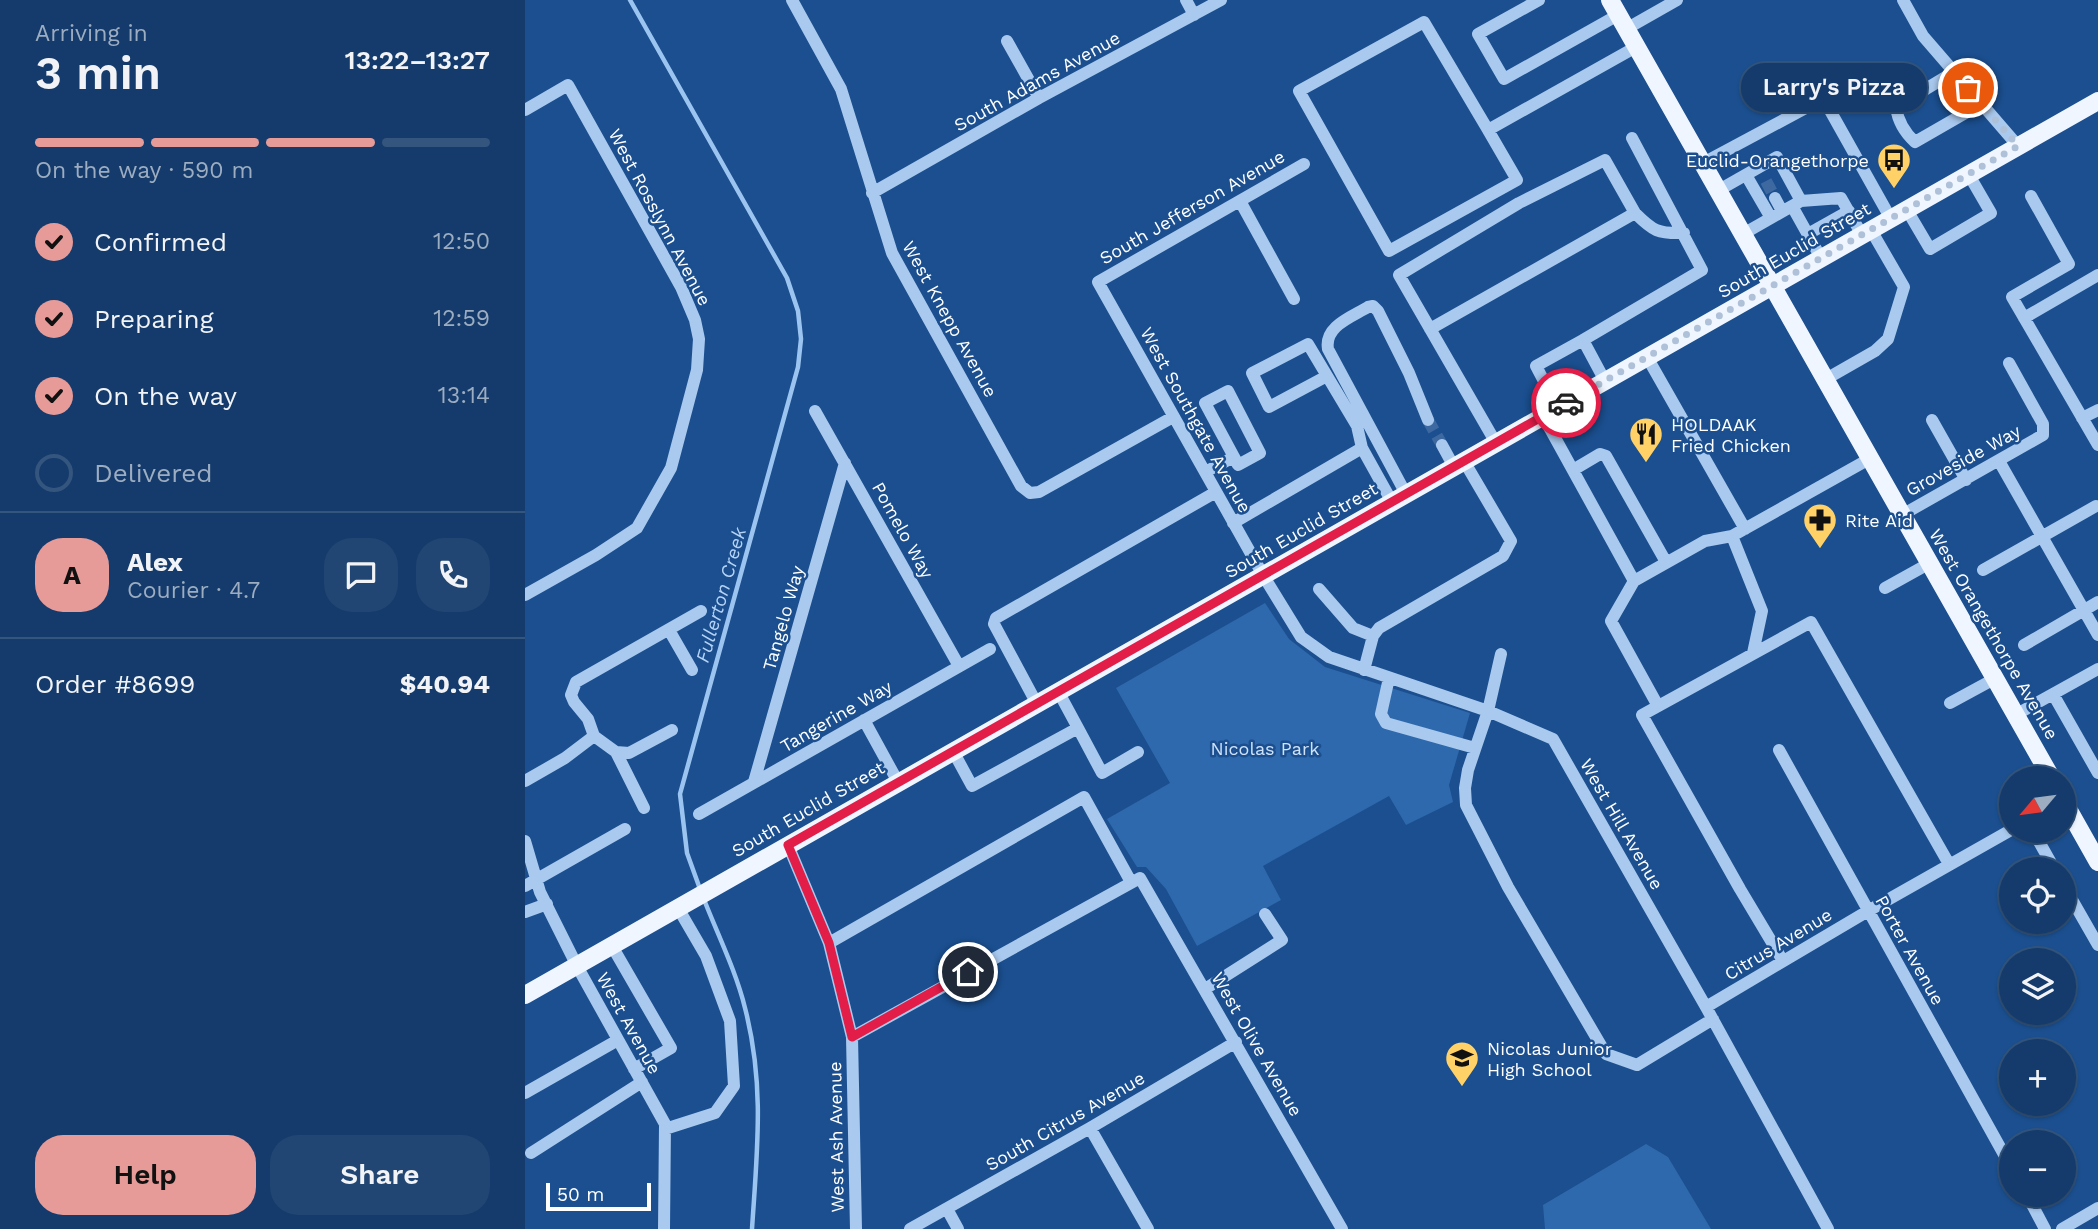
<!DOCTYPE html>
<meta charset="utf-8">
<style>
:root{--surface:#143b6b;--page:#214673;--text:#f1f3f6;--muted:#9dadc1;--line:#33557e;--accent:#e69b98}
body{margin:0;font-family:"Work Sans",sans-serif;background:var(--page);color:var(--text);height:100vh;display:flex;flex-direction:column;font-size:26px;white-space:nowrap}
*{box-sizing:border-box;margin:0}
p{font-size:23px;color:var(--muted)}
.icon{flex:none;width:38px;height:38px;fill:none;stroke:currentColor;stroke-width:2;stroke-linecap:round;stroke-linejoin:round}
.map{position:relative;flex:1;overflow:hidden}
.panel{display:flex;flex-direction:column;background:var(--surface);width:525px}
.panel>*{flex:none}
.needle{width:46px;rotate:241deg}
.fabs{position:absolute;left:1474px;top:766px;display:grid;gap:14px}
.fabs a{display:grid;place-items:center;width:77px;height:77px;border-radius:50%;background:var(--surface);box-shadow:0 2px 5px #0004,0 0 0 2px var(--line);font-size:35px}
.scale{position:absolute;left:21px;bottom:18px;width:105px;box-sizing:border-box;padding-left:7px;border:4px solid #fff;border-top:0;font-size:19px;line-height:24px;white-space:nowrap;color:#fff;-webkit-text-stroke:5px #1b4f8f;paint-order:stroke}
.pin{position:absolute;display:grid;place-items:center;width:60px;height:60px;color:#fff;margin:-30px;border:4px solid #fff;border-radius:50%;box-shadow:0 2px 7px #0007}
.courier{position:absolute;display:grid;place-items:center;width:70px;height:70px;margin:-35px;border:5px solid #e11d48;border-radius:50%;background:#fff;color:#222;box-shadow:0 2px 9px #0007}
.bubble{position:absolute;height:49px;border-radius:24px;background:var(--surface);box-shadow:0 2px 5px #0004,0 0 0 2px var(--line);font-size:23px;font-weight:600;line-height:49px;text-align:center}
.overview em{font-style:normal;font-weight:600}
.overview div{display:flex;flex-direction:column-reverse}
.overview{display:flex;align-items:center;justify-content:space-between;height:119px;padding:0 35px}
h1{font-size:46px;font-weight:600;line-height:52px}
.bar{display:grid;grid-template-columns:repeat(4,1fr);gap:10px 7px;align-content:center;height:84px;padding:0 35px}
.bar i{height:9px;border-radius:5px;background:var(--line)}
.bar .active{background:var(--accent)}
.bar p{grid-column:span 4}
.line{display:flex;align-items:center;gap:18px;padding:0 35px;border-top:2px solid var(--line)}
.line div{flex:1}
.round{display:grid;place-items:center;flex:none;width:74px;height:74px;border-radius:28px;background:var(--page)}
ol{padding:0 35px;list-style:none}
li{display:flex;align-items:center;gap:21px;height:77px}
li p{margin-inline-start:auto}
li .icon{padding:7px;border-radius:50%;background:var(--accent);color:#111;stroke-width:4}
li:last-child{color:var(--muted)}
li i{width:38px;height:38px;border:4px solid var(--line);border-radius:50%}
.button{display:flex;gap:14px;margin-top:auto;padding:14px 35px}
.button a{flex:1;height:80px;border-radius:28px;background:var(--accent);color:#111;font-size:28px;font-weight:600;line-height:80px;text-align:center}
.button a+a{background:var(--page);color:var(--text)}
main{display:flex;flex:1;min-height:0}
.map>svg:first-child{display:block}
.green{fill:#2e69ad}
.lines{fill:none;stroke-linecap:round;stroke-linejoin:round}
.stream{stroke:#9cc4f0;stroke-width:4.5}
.minor-tunnel{stroke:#3d69a0;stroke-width:12;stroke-dasharray:12 6;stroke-linecap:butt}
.minor{stroke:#a9c9ee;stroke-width:12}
.major{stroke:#f0f6ff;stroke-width:18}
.done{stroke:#afc1d8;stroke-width:7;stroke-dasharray:0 12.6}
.route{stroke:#e11d48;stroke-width:9}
.labels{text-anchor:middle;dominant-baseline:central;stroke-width:5;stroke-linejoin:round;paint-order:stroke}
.street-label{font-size:18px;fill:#fff;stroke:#1b4f8f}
.poi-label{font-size:18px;fill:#fff;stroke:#1b4f8f;text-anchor:start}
.park-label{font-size:18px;fill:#cfe3fa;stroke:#1b4f8f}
.water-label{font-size:19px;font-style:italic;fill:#b5d3f5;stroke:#1b4f8f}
</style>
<main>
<section class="panel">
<div class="overview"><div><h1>3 min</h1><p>Arriving in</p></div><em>13:22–13:27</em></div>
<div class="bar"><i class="active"></i><i class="active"></i><i class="active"></i><i></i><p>On the way · 590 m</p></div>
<ol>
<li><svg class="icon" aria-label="check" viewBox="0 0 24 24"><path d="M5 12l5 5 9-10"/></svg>Confirmed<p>12:50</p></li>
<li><svg class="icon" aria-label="check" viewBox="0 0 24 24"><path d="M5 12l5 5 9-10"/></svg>Preparing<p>12:59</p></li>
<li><svg class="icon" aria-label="check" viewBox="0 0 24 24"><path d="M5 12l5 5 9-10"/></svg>On the way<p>13:14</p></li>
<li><i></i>Delivered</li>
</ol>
<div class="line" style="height:126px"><b class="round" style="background:var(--accent);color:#111">A</b><div><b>Alex</b><p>Courier · 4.7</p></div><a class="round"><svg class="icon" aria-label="chat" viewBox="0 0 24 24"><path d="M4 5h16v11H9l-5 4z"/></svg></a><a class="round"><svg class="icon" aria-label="phone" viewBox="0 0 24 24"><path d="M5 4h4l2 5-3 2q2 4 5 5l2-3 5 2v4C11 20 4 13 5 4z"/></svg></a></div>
<div class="line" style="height:91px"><div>Order #8699</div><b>$40.94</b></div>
<div class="button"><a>Help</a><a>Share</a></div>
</section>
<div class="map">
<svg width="1573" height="1229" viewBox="0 0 1573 1229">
<rect width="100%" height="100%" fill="#1b4f8f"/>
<!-- green -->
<path class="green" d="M740 603 764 639 800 667 945 713 924 785 928 802 881 825 864 796 738 866 756 900 672 946 641 889 621 867H612L582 819 645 783 591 688Z
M1121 1144 1143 1157 1186 1229H1020L1018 1205Z"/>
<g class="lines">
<!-- stream -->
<path class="stream" d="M105 0 262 278 273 311 276 339 273 367 155 794 162 853 175 889
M178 897C192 933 211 971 220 1008 240 1085 232 1152 227 1229"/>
<!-- minor-tunnel -->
<path class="minor-tunnel" d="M1241 181 1250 198
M903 420 917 445"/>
<!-- minor -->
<path class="minor" d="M267 0 316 89 367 253 496 486 505 493 514 492 648 417
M661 0 669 15
M1014 0 953 34 979 79 1093 15
M1378 0 1398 36 1493 146
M1101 29 1152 0
M482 41 514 98
M1429 72 1371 107C1373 122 1379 132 1390 142L1456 104
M0 110 43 85 156 287 170 320 174 339 172 370 146 468 112 528 71 555 0 595
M963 130 899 22 774 91 864 251 992 180 963 130 1111 47
M1178 163 1290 103 1302 105 1366 219
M779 164 573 282 738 575 776 637 804 657 963 711 1028 739 1181 1007 1303 1229
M1221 175 1246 218
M1194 190 1252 157 1276 201 1267 206
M347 193 514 98 696 0
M1506 196 1544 264 1487 297 1573 445
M1250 198 1257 211
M715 201 769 299
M1276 201 1316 198 1337 235
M1382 210 1405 249 1466 213 1444 175
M1110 213C1128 231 1133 234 1159 233
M1218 234 1267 206 1296 258
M1283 234 1324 211
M1499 318 1573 275
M905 329 1110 213 1080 160 994 203 874 275 971 443
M1058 340 1177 270 1107 138
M1122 357 1220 529
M802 376 744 407 727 373 783 344 832 426 837 448 867 502
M1301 379 1350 351 1363 339 1379 287 1346 230
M1033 408 1011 366 1058 340 1080 381
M290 411 434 666
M1018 416 1109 581 1180 541 1207 536 1346 458
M1557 418 1573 410
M1407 420 1441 480
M917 445 929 467
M1474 461 1573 635
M1048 470 1075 454 1081 456 1141 562
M680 472 709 457 680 403 703 391 735 453 713 465 709 457
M881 494 803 349C799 326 827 317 843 307L848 306 853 311 884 373 903 420
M1377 515 1518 435V424L1484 363
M708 523 837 448
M1207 536 1237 611 1228 653
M1458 570 1571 506
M1109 581 1086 621 1133 706
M1360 588 1405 563
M794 589 828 628 848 636
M144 630 167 670
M1499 645 1573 602
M976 654 963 711 943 770 940 788 941 805 983 887 1081 1054 1112 1065 1188 1019
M839 670 848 636 854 628 978 556 986 541 939 461
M864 678 856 714 861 723 950 748
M1528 694 1573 773
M1425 703 1471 678
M512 704 469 624 471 618 691 492
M1492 714 1573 669
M339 720 373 782
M553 728 577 773 613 752
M147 730 104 753 91 752 69 736 63 719 49 702 46 695 51 682 176 611
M1254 750 1486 1167
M428 751 447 786 553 728 533 691
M91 752 119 808
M0 781 40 758 69 736
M229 782 320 463
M174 814 465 649
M1508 831 1530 870
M0 841 15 892 52 966 140 1124 139 1229
M263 845 304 943 327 1037 331 1229
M1538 884 1573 945
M0 886 100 829
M0 912 22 904
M304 943 559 797 606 882
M87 946 146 1048 109 1069
M1258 961 1215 889 1117 715 1286 622 1424 864
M680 989 757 940 740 914
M1181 1007 1343 911 1486 830
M327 1037 615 878 817 1229
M0 1093 93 1040
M565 1128 623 1229
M140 1129 190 1113 209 1086 205 1021 181 956 153 908
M6 1153 117 1082
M1502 1195 1520 1229
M422 1209 433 1229
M385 1229 565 1128 711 1042
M1537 1229 1573 1208"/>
<!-- major -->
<path class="major" d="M1085 0 1527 779
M1538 800 1573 862
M0 995 1573 101"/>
</g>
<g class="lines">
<!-- done -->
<path class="done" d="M1041 403 1493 146 1443 88"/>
<!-- route -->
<path class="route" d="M443 972 327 1037 304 943 263 845 1041 403"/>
</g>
<!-- icons -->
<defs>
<g id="bus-pin" transform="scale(1.75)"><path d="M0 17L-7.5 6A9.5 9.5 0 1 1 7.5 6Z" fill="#ffd166" stroke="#1b4f8f"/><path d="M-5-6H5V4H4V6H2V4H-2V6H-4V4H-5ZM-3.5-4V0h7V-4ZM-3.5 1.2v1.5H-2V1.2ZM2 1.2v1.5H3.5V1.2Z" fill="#111"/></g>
<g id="restaurant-pin" transform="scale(1.75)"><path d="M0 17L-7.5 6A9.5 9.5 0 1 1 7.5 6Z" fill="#ffd166" stroke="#1b4f8f"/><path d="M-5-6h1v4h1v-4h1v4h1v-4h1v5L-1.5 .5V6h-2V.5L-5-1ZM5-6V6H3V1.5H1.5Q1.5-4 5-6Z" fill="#111"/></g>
<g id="pharmacy-pin" transform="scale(1.75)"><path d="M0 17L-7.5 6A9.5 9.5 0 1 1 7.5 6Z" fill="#ffd166" stroke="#1b4f8f"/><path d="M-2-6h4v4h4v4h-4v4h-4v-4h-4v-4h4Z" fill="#111"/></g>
<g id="school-pin" transform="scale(1.75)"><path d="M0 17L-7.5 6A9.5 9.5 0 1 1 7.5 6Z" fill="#ffd166" stroke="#1b4f8f"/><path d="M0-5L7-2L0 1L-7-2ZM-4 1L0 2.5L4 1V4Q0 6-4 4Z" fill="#111"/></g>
</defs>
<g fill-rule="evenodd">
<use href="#bus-pin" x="1369" y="160"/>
<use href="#restaurant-pin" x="1121" y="434"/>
<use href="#pharmacy-pin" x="1295" y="520"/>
<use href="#school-pin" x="937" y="1058"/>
</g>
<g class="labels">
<!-- street labels -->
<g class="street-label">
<text transform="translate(512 81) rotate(-29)">South Adams Avenue</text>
<text transform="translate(667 207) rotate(-30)">South Jefferson Avenue</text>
<text transform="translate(135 217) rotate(62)">West Rosslynn Avenue</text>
<text transform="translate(1269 250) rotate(-30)">South Euclid Street</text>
<text transform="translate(425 319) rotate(61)">West Knepp Avenue</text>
<text transform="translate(671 420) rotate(61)">West Southgate Avenue</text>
<text transform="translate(1438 460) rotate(-29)">Groveside Way</text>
<text transform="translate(378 530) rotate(61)">Pomelo Way</text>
<text transform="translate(776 530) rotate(-30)">South Euclid Street</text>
<text transform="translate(258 618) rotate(-74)">Tangelo Way</text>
<text transform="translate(1469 634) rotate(60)">West Orangethorpe Avenue</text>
<text transform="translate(311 716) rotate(-30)">Tangerine Way</text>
<text transform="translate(283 809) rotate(-30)">South Euclid Street</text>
<text transform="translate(1097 824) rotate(60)">West Hill Avenue</text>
<text transform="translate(1253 944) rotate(-31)">Citrus Avenue</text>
<text transform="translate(1385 950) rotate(61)">Porter Avenue</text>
<text transform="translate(104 1023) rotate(61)">West Avenue</text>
<text transform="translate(732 1044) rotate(60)">West Olive Avenue</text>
<text transform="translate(540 1121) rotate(-30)">South Citrus Avenue</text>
<text transform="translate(311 1137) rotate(-91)">West Ash Avenue</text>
</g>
<!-- poi labels -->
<g class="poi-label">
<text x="1344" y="160" text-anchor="end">Euclid-Orangethorpe</text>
<text x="1146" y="424">HOLDAAK<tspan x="1146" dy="21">Fried Chicken</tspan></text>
<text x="1320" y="520">Rite Aid</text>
<text x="962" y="1048">Nicolas Junior<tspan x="962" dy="21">High School</tspan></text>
</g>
<!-- park labels -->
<g class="park-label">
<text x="740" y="748">Nicolas Park</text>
</g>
<!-- water labels -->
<g class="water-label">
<text transform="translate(196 595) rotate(-74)">Fullerton Creek</text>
</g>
</g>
</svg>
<div class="fabs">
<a><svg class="needle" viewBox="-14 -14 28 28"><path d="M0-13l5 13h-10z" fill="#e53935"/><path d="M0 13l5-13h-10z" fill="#9dadc1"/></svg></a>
<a><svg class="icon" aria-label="locate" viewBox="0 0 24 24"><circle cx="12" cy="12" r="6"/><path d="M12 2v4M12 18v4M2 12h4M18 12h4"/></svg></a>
<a><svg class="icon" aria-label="layers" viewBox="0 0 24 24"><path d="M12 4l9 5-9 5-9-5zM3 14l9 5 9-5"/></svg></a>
<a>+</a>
<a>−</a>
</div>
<div class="scale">50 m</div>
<div class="pin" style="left:1443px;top:88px;background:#ea580c"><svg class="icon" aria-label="bag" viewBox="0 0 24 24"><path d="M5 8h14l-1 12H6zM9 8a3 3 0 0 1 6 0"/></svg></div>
<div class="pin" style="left:443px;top:972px;background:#1f2937"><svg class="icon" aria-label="home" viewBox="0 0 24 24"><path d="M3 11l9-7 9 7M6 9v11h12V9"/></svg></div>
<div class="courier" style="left:1041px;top:403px"><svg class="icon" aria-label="car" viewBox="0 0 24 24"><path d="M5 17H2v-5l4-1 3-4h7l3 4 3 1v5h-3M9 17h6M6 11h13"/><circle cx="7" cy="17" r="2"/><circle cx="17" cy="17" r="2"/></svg></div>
<div class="bubble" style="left:1216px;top:63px;width:186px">Larry's Pizza</div>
</div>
</main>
